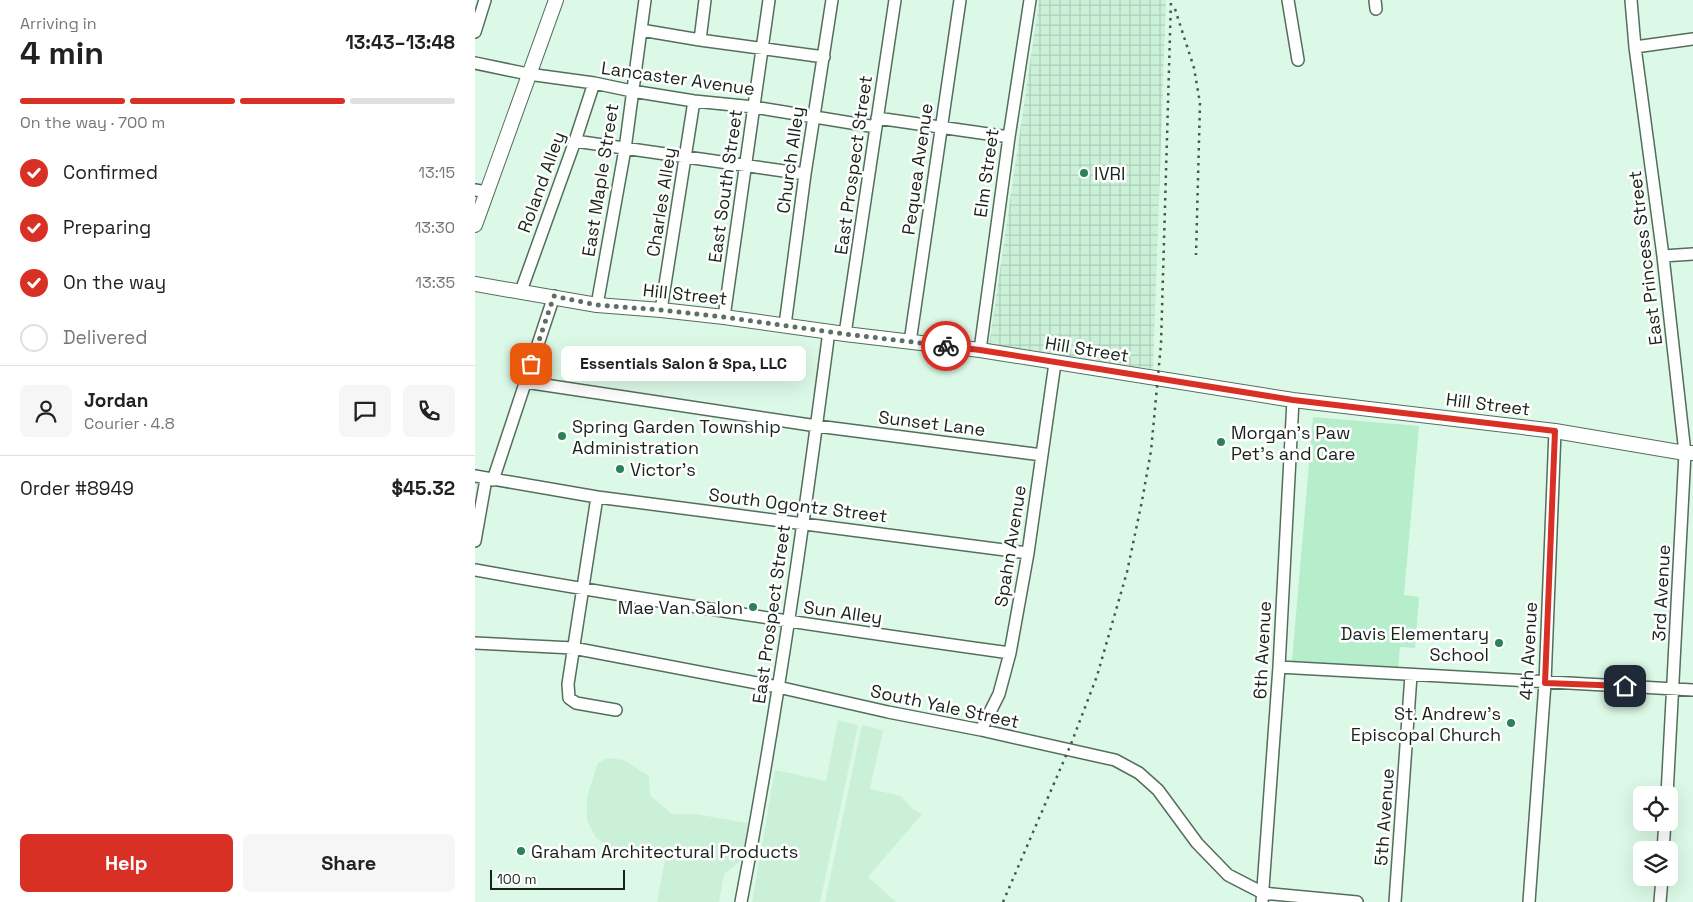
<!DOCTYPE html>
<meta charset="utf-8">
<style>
:root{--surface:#fff;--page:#f6f6f6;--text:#222;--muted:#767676;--line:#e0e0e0;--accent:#d93025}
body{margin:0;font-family:"Space Grotesk",sans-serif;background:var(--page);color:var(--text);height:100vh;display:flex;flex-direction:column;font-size:19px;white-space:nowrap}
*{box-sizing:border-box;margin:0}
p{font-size:16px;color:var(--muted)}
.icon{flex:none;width:28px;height:28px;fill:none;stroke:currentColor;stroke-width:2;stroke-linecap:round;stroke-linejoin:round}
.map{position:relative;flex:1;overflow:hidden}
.side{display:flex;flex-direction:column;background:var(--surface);width:475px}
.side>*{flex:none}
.fabs{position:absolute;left:1158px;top:786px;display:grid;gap:10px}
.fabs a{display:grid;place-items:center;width:45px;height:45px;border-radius:8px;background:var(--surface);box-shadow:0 5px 20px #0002;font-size:25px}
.scale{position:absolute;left:15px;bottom:12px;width:135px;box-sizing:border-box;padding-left:5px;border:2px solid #18231c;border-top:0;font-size:14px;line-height:18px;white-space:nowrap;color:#18231c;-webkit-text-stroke:4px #fff;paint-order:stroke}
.pin{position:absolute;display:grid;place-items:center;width:42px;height:42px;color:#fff;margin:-21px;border-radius:10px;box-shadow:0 2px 8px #0006}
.courier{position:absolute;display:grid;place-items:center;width:50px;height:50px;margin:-25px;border:4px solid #d93025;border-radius:50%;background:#fff;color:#222;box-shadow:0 1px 6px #0007}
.bubble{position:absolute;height:35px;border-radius:8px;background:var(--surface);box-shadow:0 5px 20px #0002;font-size:16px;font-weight:600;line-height:35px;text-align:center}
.summary em{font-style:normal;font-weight:600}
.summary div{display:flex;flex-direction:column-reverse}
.summary{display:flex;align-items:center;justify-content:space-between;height:85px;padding:0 20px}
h1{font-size:32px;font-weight:600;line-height:38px}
.bar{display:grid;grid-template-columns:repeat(4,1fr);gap:8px 5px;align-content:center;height:60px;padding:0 20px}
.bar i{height:6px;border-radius:4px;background:var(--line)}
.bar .active{background:var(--accent)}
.bar p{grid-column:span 4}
.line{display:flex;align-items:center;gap:12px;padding:0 20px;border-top:1px solid var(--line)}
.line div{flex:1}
.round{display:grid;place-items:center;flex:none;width:52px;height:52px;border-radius:8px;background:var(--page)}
ol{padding:0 20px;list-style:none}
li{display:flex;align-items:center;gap:15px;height:55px}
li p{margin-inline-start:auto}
li .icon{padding:5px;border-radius:50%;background:var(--accent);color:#fff;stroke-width:4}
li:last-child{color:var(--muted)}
li i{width:28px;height:28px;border:2px solid var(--line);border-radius:50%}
.cta{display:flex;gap:10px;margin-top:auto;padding:10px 20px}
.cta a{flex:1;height:58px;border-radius:8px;background:var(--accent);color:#fff;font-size:20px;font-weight:600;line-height:58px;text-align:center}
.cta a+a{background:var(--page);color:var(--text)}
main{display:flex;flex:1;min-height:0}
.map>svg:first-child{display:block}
.built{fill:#cbf0d8}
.industrial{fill:url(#industrial-grid)}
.green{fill:#b6eecb}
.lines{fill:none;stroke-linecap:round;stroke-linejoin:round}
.minor-casing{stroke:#546d5d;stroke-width:14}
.major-casing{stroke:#546d5d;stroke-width:16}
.minor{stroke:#fff;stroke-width:11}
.major{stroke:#fff;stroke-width:14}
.rail{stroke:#48574d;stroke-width:2.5;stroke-dasharray:2.5 5;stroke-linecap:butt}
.done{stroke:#5d6e63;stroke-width:5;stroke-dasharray:0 9}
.route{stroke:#d93025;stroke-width:6}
.poi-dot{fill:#2c8256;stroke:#fff;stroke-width:2}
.labels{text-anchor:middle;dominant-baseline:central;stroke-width:5;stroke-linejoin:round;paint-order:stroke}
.street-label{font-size:18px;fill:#18231c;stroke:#fff}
.poi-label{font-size:18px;fill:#18231c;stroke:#fff;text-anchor:start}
</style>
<main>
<section class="side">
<div class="summary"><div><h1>4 min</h1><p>Arriving in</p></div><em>13:43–13:48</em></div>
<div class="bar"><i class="active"></i><i class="active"></i><i class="active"></i><i></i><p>On the way · 700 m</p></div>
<ol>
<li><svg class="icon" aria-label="check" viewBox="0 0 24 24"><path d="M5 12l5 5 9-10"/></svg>Confirmed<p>13:15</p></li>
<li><svg class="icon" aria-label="check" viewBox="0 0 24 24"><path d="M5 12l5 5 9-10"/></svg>Preparing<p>13:30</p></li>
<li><svg class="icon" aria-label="check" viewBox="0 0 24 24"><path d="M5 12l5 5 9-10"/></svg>On the way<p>13:35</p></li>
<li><i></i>Delivered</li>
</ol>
<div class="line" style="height:90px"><a class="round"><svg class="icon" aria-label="person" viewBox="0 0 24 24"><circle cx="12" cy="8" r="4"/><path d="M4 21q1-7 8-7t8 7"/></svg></a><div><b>Jordan</b><p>Courier · 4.8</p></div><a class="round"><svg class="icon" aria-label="chat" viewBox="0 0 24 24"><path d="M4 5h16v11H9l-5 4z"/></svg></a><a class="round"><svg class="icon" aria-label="phone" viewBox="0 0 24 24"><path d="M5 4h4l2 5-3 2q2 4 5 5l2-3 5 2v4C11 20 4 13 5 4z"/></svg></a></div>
<div class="line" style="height:65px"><div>Order #8949</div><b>$45.32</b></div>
<div class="cta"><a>Help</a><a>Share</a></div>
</section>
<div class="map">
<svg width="1218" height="902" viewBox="0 0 1218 902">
<defs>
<pattern id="industrial-grid" width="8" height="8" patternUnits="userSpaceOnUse" patternTransform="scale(1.25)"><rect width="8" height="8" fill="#cbf0d8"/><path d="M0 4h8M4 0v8" fill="none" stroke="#aeceb9"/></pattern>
</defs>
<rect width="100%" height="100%" fill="#dcf9e7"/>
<!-- built -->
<path class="built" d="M363 720 383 725 345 902H277L300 770 351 781Z
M387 725 408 730 395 789 426 796 438 809 447 814 393 877 421 902H350Z
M132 758 149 760 174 776 175 795 197 814H220L278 824 271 858 264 862 249 874 244 902H182L190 860 134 846 121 838 112 821V797L123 763Z"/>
<!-- industrial -->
<path class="industrial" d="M564 0H691L678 369 514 346Z"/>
<!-- green -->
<path class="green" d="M838 417 944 426 929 595 944 597 940 648 925 647 923 670 817 661Z"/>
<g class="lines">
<!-- minor casing -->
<g class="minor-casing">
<path id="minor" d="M813 0 823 60
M900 0 901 9
M1156 0 1160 47 1188 256 1210 453 1192 795
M166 30 225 40 349 57
M0 32 10 0
M225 40 230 0
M1160 47 1218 39
M0 63 53 74 119 83 157 91 219 101 279 107 401 127
M402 118 534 137
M100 141 330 174
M0 190 12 192
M1188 256 1218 254
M46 291 100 141 119 83
M122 305 150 149 170 0
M186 310 219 101
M249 317 294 0
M310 325 330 174 357 0
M370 334 420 0
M435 342 485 0
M505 350 534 137 555 0
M50 382 342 426 567 455
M0 476 122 497 553 553
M18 480 79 296
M122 497 93 684 94 698 101 703 141 710
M0 541 11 479
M0 570C178 602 356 628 535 653
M0 643 98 648 303 687 413 712 506 730 640 760 664 773 683 790 722 843 753 875 788 893 882 902
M804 667 1218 690
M506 730 524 694 535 653 553 553 580 363
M1188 850 1190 822
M266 902C302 713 329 522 354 331
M787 902 804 667 818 400
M920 902 936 675
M1054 902 1070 683 1080 431
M1185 902 1187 878"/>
</g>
<!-- major casing -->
<g class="major-casing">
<path id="major" d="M0 225 81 0
M0 284 122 305 186 310 249 317 370 334 505 350 818 400 1080 431 1210 453H1218"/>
</g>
<!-- minor -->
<use href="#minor" class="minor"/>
<!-- major -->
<use href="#major" class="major"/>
<!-- rail -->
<path class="rail" d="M700 9 719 68 725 103 721 255
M528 902 596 744 622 676 652 572 667 501 676 451 686 344 696 0"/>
</g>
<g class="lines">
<!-- done -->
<path class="done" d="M56 364 79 296 122 305 186 310 249 317 370 334 471 346"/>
<!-- route -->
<path class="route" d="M471 346 505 350 818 400 1080 431 1070 683 1150 686"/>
</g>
<!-- markers -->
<g class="poi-dot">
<circle cx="609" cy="173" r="5"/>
<circle cx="87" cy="436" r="5"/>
<circle cx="746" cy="442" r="5"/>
<circle cx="145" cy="469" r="5"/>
<circle cx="278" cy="607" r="5"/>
<circle cx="1024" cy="643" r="5"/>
<circle cx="1036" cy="723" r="5"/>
<circle cx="46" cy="851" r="5"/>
</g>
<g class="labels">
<!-- street labels -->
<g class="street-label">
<text transform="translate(203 78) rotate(8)">Lancaster Avenue</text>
<text transform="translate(315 160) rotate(-82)">Church Alley</text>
<text transform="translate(378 165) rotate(-82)">East Prospect Street</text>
<text transform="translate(442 169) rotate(-82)">Pequea Avenue</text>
<text transform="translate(511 173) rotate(-82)">Elm Street</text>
<text transform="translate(125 180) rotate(-81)">East Maple Street</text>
<text transform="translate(66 182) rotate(-70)">Roland Alley</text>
<text transform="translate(250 186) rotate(-82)">East South Street</text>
<text transform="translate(186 202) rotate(-81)">Charles Alley</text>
<text transform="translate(1170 258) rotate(-97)">East Princess Street</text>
<text transform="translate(210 294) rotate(6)">Hill Street</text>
<text transform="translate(612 349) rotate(9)">Hill Street</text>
<text transform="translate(1013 404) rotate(7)">Hill Street</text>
<text transform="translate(457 423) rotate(7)">Sunset Lane</text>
<text transform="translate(323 505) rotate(7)">South Ogontz Street</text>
<text transform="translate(535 546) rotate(-81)">Spahn Avenue</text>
<text transform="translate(1186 593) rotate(-87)">3rd Avenue</text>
<text transform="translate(368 612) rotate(8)">Sun Alley</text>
<text transform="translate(296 614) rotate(-82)">East Prospect Street</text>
<text transform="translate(787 650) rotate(-87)">6th Avenue</text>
<text transform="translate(1053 651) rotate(-87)">4th Avenue</text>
<text transform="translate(470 706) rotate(12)">South Yale Street</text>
<text transform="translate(909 817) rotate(-86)">5th Avenue</text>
</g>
<!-- poi labels -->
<g class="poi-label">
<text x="619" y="173">IVRI</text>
<text x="97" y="426">Spring Garden Township<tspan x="97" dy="21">Administration</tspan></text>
<text x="756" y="432">Morgan's Paw<tspan x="756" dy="21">Pet's and Care</tspan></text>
<text x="155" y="469">Victor's</text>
<text x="268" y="607" text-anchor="end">Mae Van Salon</text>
<text x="1014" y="633" text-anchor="end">Davis Elementary<tspan x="1014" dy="21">School</tspan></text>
<text x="1026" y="713" text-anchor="end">St. Andrew's<tspan x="1026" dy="21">Episcopal Church</tspan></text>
<text x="56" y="851">Graham Architectural Products</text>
</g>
</g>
</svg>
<div class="fabs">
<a><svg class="icon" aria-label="locate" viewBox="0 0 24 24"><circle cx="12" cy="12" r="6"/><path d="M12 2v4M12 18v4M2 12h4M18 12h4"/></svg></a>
<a><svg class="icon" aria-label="layers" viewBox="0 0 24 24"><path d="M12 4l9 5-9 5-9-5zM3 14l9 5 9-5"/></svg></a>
</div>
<div class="scale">100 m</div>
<div class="pin" style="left:56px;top:364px;background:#ea580c"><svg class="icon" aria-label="bag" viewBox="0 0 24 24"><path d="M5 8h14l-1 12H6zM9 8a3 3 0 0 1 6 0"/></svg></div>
<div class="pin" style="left:1150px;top:686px;background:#1f2937"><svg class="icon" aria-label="home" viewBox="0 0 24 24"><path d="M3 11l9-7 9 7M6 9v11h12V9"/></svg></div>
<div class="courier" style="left:471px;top:346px"><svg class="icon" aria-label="bike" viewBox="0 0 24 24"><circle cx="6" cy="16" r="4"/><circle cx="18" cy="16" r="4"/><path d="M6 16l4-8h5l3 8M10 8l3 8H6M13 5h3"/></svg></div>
<div class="bubble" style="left:86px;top:346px;width:245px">Essentials Salon &amp; Spa, LLC</div>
</div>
</main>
